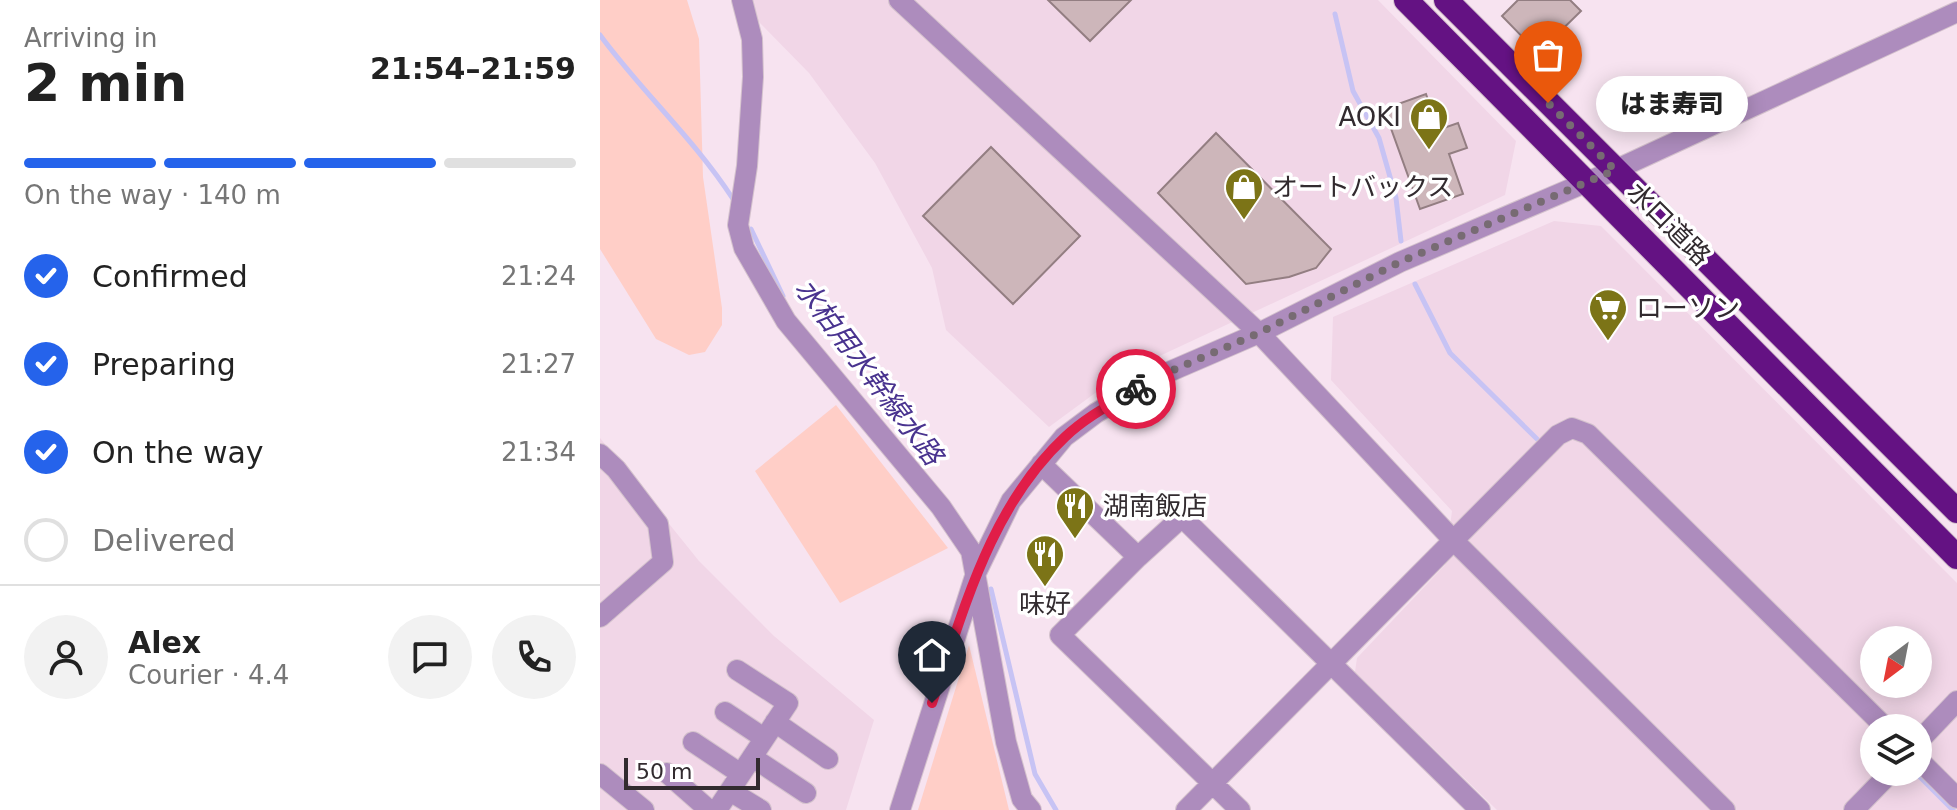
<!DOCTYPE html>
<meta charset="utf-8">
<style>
:root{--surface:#fff;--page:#f2f2f2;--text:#222;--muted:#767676;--line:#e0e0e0;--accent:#2563eb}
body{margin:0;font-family:"DejaVu Sans","Noto Sans JP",sans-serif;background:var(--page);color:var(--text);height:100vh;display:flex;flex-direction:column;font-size:30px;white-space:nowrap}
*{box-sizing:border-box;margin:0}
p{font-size:26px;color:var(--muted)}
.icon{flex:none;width:44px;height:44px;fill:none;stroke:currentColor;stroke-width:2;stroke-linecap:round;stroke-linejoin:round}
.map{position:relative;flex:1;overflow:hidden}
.sheet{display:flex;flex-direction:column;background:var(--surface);width:600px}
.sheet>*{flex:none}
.needle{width:52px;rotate:212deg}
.controls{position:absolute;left:1260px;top:626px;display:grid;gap:16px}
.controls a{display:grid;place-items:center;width:72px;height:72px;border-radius:50%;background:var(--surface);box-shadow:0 4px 20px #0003;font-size:40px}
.scale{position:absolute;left:24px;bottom:20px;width:136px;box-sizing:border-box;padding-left:8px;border:4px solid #322b2f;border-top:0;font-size:22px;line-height:28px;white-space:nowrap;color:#322b2f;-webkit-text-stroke:6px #fff;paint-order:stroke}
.pin{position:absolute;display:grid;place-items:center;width:68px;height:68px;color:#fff;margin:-82px -34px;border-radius:50% 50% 50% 0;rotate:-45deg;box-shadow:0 0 8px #0007}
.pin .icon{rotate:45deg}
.courier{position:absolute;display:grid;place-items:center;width:80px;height:80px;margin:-40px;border:6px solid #e11d48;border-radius:50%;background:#fff;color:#222;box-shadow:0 2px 10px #0007}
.bubble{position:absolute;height:56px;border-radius:28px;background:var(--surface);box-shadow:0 4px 20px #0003;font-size:26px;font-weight:800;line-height:56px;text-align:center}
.head em{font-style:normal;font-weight:800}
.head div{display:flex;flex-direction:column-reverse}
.head{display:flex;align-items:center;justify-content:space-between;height:136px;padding:0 24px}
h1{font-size:52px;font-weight:800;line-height:60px}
.bar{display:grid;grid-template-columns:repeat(4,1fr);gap:12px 8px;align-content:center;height:96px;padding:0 24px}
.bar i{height:10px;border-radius:6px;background:var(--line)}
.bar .active{background:var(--accent)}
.bar p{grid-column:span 4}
.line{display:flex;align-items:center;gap:20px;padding:0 24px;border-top:2px solid var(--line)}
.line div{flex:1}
.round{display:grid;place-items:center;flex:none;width:84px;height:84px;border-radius:42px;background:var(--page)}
ol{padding:0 24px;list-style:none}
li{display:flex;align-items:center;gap:24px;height:88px}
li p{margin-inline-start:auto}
li .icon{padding:8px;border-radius:50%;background:var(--accent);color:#fff;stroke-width:4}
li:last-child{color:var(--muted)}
li i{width:44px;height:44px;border:4px solid var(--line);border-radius:50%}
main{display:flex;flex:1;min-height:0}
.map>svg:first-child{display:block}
.built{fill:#f1d6e7;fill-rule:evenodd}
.green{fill:#ffcec7}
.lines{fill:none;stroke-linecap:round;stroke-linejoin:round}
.stream{stroke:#c7c3f4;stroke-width:5}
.building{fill:#cdb6ba;stroke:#937e82;stroke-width:2}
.minor-casing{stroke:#d4c2cd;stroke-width:22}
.highway-casing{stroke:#d4c2cd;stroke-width:26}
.minor{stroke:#ad8cbd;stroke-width:20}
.highway{stroke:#641283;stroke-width:24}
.done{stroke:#776b73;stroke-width:8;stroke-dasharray:0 14.4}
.route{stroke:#e11d48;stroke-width:10}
.labels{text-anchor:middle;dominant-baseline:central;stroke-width:7;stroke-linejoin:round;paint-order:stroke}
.poi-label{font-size:26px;fill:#322b2f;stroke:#fff;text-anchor:start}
.street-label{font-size:26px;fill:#322b2f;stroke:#fff}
.water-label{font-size:28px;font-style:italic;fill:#49338f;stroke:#fff}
</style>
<main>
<section class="sheet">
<div class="head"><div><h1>2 min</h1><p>Arriving in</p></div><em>21:54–21:59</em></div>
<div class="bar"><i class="active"></i><i class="active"></i><i class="active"></i><i></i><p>On the way · 140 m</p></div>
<ol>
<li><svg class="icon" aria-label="check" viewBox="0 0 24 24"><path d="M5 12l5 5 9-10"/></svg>Confirmed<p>21:24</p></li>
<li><svg class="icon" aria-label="check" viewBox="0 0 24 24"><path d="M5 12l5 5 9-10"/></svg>Preparing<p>21:27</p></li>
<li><svg class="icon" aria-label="check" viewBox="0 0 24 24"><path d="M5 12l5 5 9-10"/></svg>On the way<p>21:34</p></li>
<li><i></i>Delivered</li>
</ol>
<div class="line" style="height:144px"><a class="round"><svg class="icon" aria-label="person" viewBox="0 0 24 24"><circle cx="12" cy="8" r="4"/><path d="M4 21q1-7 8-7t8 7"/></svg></a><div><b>Alex</b><p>Courier · 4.4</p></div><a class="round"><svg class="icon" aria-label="chat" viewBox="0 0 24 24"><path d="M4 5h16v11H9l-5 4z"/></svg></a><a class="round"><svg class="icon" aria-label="phone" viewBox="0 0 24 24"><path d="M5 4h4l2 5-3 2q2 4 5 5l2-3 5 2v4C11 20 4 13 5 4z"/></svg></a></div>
</section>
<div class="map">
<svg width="1357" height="810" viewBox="0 0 1357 810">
<rect width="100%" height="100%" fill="#f7e3f0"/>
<!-- built -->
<path class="built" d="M150 0H778L916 141 905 195 521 374 449 427 346 330 332 268 275 163 209 73 158 21Z
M954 221 1001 226 1357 583V810H897L755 672 757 658 845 565 852 511 731 380 733 317ZM1274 640H1318V684H1274ZM1274 728H1318V772H1274Z
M0 438 99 561 174 636 274 720 246 810H0Z"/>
<!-- green -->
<path class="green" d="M0 0H87L99 39 103 177 122 308V325L105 352 89 355 56 339 0 249Z
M236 405 348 548 240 603 155 471Z
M369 645 409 810H318Z"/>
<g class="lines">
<!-- stream -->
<path class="stream" d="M735 14 753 91 779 138 796 198 801 241
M0 35C42 92 95 140 133 199
M151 229 183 296
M815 284 850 353 937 439
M391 589 435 774 456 810
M1320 777 1353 810"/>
</g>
<!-- building -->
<path class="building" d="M448 0H531L490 41Z
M918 0H970L981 11 938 53 902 16Z
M826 94 838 130 858 123 867 148 849 154 863 194 820 209 784 109Z
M616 133 731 249 716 268 689 277 646 284 558 193Z
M391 147 480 236 413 304 323 216Z"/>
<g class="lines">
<!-- minor casing -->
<g class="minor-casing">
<path id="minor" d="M142 0 152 39 153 77 147 166 138 225 144 248 186 321 341 507 371 551 406 742 422 799 431 810
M299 0 659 333 854 541 1125 810
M0 454 16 469 58 524 63 562 0 617
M441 464 538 557
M125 712 164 738
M175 722 228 759
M93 742 141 774
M1318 742 1357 701
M152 757 206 793
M1318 759 1357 798
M67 773 109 810
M0 774 44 810
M130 791 161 810
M117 810 188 703 137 670
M300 810 376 573 411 501 464 437 496 413 557 377 659 333 800 262 1015 170 1357 12
M586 810 958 435 972 428 988 434 1286 728
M640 810 460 635 538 557 582 517 880 810
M1254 810 1291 772"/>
</g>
<!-- highway casing -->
<g class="highway-casing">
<path id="highway" d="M806 0 1357 557
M846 0 1357 511"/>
</g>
<!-- minor -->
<use href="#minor" class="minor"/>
<!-- highway -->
<use href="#highway" class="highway"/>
</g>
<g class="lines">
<!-- done -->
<path class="done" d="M536 389 557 377 659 333 800 262 1015 170 948 103"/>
<!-- route -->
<path class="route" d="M332 703C364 610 390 507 465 437 485 418 511 404 536 389"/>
</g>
<!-- icons -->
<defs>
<g id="shop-pin" transform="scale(2)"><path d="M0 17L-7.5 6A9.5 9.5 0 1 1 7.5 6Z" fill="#7c7417" stroke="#fff"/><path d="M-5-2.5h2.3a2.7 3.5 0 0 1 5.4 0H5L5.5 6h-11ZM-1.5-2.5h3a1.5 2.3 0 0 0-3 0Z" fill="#fff"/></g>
<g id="supermarket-pin" transform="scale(2)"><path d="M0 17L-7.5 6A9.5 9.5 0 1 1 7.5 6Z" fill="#7c7417" stroke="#fff"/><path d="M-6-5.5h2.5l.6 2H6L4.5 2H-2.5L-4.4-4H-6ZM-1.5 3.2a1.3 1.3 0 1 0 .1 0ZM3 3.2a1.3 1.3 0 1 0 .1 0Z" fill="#fff"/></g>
<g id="restaurant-pin" transform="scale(2)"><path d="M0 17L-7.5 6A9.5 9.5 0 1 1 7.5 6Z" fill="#7c7417" stroke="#fff"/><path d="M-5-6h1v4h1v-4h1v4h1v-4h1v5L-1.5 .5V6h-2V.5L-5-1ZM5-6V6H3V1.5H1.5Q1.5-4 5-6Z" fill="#fff"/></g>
</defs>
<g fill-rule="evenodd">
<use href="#shop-pin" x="829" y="117"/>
<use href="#shop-pin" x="644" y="187"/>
<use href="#supermarket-pin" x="1008" y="308"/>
<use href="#restaurant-pin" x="475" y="506"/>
<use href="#restaurant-pin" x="445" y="554"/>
</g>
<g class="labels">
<!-- poi labels -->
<g class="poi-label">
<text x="801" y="117" text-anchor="end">AOKI</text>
<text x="672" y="187">オートバックス</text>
<text x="1036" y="308">ローソン</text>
<text x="503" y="506">湖南飯店</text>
<text x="445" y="604" text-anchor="middle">味好</text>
</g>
<!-- street labels -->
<g class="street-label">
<text transform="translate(1069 224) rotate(45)">水口道路</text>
</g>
<!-- water labels -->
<g class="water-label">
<text transform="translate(269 372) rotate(53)">水柏用水幹線水路</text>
</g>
</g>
</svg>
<div class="controls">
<a><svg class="needle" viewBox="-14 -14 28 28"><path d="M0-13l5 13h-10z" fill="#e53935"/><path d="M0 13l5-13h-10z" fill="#767676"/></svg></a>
<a><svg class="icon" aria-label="layers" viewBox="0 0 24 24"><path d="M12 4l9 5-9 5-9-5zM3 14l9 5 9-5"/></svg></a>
</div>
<div class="scale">50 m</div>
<div class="pin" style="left:948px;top:103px;background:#ea580c"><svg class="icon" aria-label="bag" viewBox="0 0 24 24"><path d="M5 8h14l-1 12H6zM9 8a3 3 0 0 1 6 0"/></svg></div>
<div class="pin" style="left:332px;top:703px;background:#1f2937"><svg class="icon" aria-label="home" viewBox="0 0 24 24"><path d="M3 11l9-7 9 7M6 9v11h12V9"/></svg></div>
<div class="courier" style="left:536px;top:389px"><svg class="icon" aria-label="bike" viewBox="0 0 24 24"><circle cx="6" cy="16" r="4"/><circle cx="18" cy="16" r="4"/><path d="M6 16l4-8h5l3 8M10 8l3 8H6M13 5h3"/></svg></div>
<div class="bubble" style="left:996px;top:76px;width:152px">はま寿司</div>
</div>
</main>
